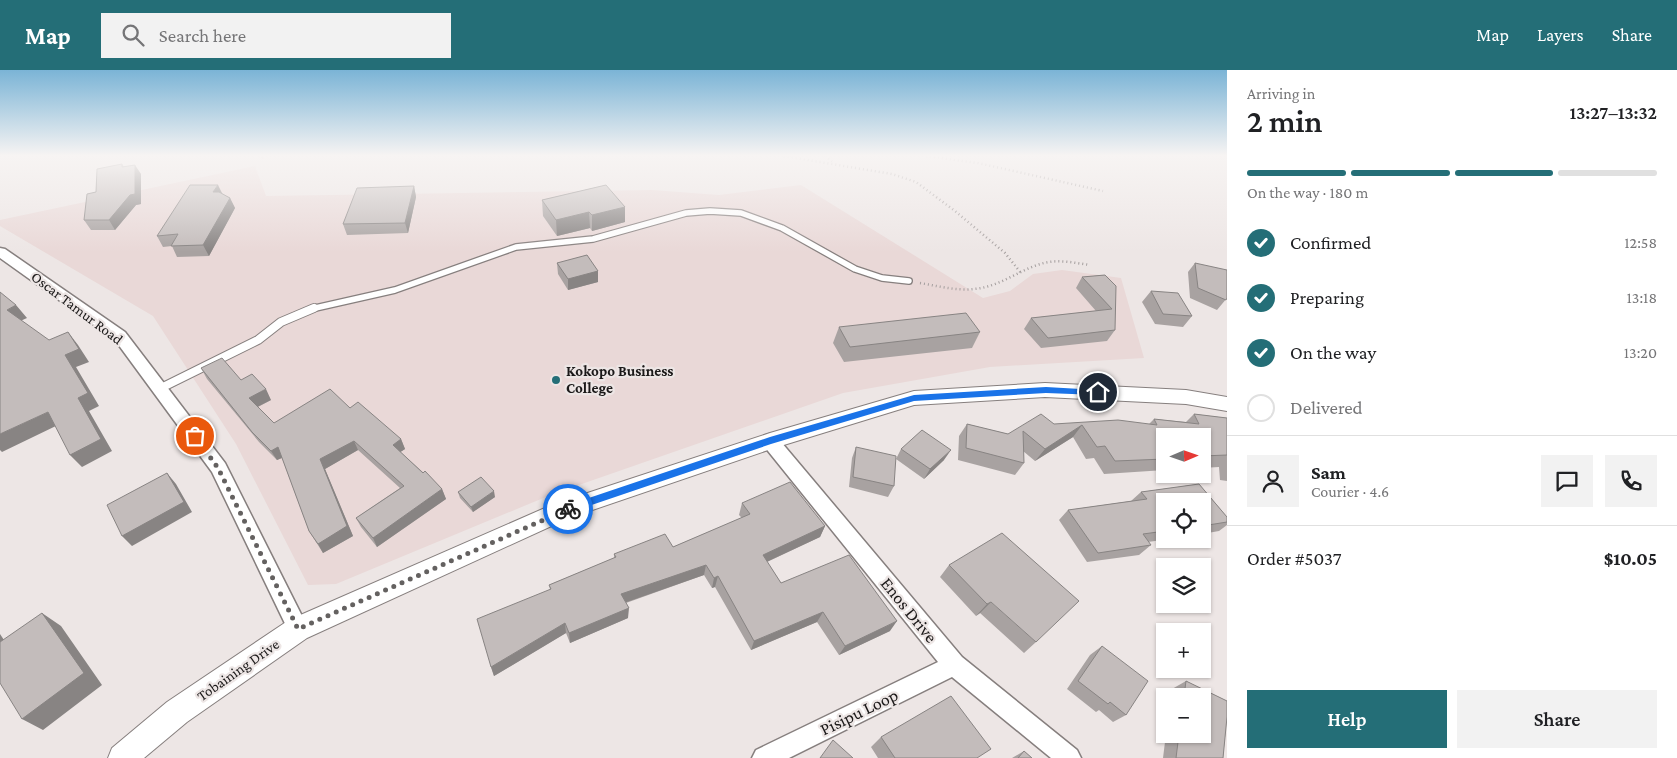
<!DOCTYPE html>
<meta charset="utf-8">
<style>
:root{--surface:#fff;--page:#f2f2f2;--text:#202124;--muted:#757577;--line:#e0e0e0;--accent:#246e77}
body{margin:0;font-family:"Crimson Pro",serif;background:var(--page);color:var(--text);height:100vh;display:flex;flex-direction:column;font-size:19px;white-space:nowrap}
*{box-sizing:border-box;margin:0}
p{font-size:16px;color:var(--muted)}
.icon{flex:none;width:28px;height:28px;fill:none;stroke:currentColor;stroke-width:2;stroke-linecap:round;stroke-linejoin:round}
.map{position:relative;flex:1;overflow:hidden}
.side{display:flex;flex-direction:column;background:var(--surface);width:450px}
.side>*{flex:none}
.needle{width:32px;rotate:88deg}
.tools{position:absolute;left:1156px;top:358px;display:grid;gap:10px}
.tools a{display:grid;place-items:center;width:55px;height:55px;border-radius:0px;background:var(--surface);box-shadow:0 1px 4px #0004;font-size:25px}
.pin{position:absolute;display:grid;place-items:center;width:42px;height:42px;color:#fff;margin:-21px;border:2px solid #fff;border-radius:50%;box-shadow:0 1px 5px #0007}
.courier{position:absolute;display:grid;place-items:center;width:50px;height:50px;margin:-25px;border:4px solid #1a73e8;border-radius:50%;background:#fff;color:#222;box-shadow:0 1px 6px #0007}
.overview em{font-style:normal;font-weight:600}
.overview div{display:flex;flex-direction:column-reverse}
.overview{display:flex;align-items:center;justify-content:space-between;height:85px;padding:0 20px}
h1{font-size:32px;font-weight:600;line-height:38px}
.bar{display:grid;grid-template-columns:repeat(4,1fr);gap:8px 5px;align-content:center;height:60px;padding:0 20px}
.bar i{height:6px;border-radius:4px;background:var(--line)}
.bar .current{background:var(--accent)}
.bar p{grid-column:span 4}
.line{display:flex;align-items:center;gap:12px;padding:0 20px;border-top:1px solid var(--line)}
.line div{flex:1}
.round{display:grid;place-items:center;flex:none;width:52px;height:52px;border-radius:0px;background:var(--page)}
ol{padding:0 20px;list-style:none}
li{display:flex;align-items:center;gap:15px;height:55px}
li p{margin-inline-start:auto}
li .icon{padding:5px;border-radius:50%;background:var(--accent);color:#fff;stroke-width:4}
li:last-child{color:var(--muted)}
li i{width:28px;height:28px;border:2px solid var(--line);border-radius:50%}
.action{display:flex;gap:10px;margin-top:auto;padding:10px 20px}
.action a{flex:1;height:58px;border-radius:0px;background:var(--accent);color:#fff;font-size:20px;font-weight:600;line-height:58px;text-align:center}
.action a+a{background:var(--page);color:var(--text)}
header{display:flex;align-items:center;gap:30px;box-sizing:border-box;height:70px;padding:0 25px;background:var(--accent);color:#fff}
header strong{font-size:24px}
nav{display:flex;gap:28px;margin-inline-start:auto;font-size:18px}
.search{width:350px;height:45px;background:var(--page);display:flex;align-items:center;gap:12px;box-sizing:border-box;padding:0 18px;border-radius:0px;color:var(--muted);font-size:19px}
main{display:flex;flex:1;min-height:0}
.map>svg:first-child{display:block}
.built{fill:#e9d8d7}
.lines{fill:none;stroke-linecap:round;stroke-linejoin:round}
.service-far1-casing{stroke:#867f7e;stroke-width:8}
.service-casing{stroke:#867f7e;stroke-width:10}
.minor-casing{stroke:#867f7e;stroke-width:3}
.tertiary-casing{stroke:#867f7e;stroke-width:2}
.path{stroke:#a49e9e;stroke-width:2.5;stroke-dasharray:1 3;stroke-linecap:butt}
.service-far1{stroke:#fff;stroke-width:5.5}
.service{stroke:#fff;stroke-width:8}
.minor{fill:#fff;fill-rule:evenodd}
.tertiary{fill:#fff;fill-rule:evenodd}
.wall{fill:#a8a2a1}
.shaded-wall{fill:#888483}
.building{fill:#c3bcbb;stroke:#888483}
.route{fill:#1a73e8}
.done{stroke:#646160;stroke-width:5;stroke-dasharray:0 9}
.poi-dot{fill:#246e77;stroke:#ede6e5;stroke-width:2}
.labels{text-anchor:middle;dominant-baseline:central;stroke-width:4.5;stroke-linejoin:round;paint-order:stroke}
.street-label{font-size:15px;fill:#1b1919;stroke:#ede6e5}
.poi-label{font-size:15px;font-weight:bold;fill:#1b1919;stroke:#ede6e5;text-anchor:start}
.near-street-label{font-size:18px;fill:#1b1919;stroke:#ede6e5}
</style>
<header>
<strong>Map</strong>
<div class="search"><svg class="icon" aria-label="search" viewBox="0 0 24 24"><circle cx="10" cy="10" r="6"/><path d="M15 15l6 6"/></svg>Search here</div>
<nav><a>Map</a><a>Layers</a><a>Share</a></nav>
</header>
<main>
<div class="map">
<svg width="1227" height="688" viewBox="0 0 1227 688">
<rect width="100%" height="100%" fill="#ede6e5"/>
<!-- built -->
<path class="built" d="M255 96 266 126 652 120 719 125 801 115 983 228 1010 221 1033 204 1062 200 1121 208 1144 288 990 297 843 323 553 424 336 514 308 515 236 374 153 246 0 156V150Z"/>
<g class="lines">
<!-- service-far1 casing -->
<g class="service-far1-casing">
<path id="service-far1" d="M311 239 395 220 516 177 593 169 686 143 710 141 741 143 782 158 855 199 882 208 909 211"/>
</g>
<!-- service casing -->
<g class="service-casing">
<path id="service" d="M159 319 258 270 281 252 314 238"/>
</g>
<!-- minor casing -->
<g class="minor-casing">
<path id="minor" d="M0 178 5 179 125 262 225 393 305 552 308 559 305 566 298 569 291 566 212 402 115 270 0 188Z
M770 364 776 366 962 587 1077 680 1081 688H1051L952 607 789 688H752L756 680 938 592 764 376 762 371 764 366Z"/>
</g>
<!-- tertiary casing -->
<g class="tertiary-casing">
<path id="tertiary" d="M1045 313 1186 320 1227 327V341L1186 334 1045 327 914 335 774 378 569 448 307 568 187 652 144 688H108L112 678 167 632 289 550 554 434 770 363 914 321Z"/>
</g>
<!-- path -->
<path class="path" d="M784 86 892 104 916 112 955 141 1005 183 1021 203
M825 86 834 93
M926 86 978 93 1103 121
M262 88 265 86
M920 213C938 216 956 221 974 219 1000 217 1020 199 1044 193 1059 189 1075 193 1090 195"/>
<!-- service-far1 -->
<use href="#service-far1" class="service-far1"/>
<!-- service -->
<use href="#service" class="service"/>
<!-- minor -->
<use href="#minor" class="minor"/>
<!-- tertiary -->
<use href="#tertiary" class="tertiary"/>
</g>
<!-- wall -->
<path class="wall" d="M122 94 124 97 141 104V134L136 135 115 160H91L84 150 96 122Z
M606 115 625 152 592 161 590 158 557 166 543 146 542 130Z
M414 116 416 127 408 163 347 165 343 154Z
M222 124 230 128 235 138 209 186 177 187 172 176 163 177 157 166Z
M557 193 598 201V212L568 220 558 204Z
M1195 193 1227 228 1217 240 1190 228 1188 202Z
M1105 205 1115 260 1107 271 1041 278 1024 259 1031 248 1096 241 1076 218 1082 207Z
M1151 221 1192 246 1183 257 1155 254 1142 232Z
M839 257 980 262 972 278 844 292 833 273Z
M201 298 241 310 271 330 258 337 274 353 350 338 401 369 405 379 400 382 442 419 446 429 377 477 361 457 356 448 400 418 358 380 325 399 353 466 323 483 309 461 282 388 277 390 259 372 207 309Z
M1194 344 1227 348V411L1220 410 1219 397 1202 398V366H1165V400L1104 404 1094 388 1086 389 1073 367 1035 391 1023 381 1024 393 1015 405 958 390 959 366 967 354 1008 364 1054 354H1149L1154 349 1186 352Z
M856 377 894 416 888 427 849 417 852 388Z
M901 379 944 390 924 409 896 389Z
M1199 414 1227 447V455L1219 461 1202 464V431H1165V469H1169L1148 472 1151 475 1139 485 1087 492 1059 450 1068 440 1131 431 1141 422Z
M458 422 495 427 473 442 460 428Z
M742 433 825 456 820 467 767 492 781 513 890 561 839 585 817 552 751 580 715 517 712 518 704 505 626 533 628 548 570 573 566 563 494 606 491 597 550 519 549 515 614 488V484L673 477 742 448 739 445Z
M949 495 1036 572 1024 583 980 543 976 546 940 507Z
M1102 576 1126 645 1113 652 1099 640 1096 642 1067 619 1090 585Z
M1186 611 1227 631V647L1223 688H1163L1166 664H1202V626H1171L1172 619Z
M881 667 978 688H878L871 677Z
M1024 681 1032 688H1012Z"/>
<!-- shaded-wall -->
<path class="shaded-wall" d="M135 95 141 104V134L136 135 115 160 109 150Z
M218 115 223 125 213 122Z
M414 116 416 127 408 163 405 153Z
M230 128 235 138 209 186 203 175Z
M625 137V152L592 161V145Z
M589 142 590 158 557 166 556 150Z
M598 201V212L568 220V209Z
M16 235 27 248 18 252 7 240Z
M68 262 78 275 89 292 76 297 99 336 89 341 112 381 82 397 70 385 78 328 65 285Z
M266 319 271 330 255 338 249 328Z
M48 342 60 354 2 382 0 380V364Z
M1082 355 1073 367 1035 391 1045 379Z
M401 369 405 379 396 385 393 375Z
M354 371 358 380 325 399 353 466 323 483 318 474 320 389Z
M278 377 284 387 277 390 271 381Z
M951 380 944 390 924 409 930 399Z
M167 403 176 414 192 442 132 476 122 466Z
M442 419 446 429 377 477 373 468Z
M494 421 495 427 473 442 471 437Z
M825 456 820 467 760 495 763 485Z
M706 495 704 505 621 534V524Z
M718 506 715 517 712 518 714 508Z
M991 532 980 543 976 546 987 534Z
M629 538 628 548 570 573 569 563Z
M823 542 817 552 751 580 754 571Z
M42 543 61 556 102 615 43 660 22 649Z
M897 551 890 561 839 585 845 576Z
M565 553 566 563 494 606 491 597Z
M0 564 4 570 0 573Z"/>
<!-- building -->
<path class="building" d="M122 94V97L135 95V124L130 125 109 150H84L87 124 96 122 97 99Z
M190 115H218L213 122H219L230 128 203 175 171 176 178 164 157 166Z
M606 115 625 137 592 145 589 142 556 150 542 130Z
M414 116 405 153 343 154 357 118Z
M587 185 598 201 568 209 557 193Z
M1195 193 1227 200V228L1226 230 1198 218Z
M1105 205 1116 216 1115 260 1048 268 1031 248 1112 239 1082 207Z
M1151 221 1178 223 1192 246 1163 244Z
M0 222 16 235 7 240 49 270 68 262 79 279 65 285 88 323 78 328 101 369 70 385 48 342 0 364Z
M966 243 980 262 850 277 839 257Z
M222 288 241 310 252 304 266 319 249 328 274 353 330 319 350 338 358 332 401 369 393 375 423 403 425 401 442 419 373 468 356 448 404 416 354 371 320 389 347 456 318 474 309 461 278 377 271 381 252 362 201 298Z
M1041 344 1054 354 1118 350 1157 355 1154 349 1199 354 1194 344 1227 348V385L1202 386V366H1165V389L1115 391 1105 376 1097 377 1082 355 1045 379 1023 361 1024 393 966 378 967 354 1008 364Z
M922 360 951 380 930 399 901 379Z
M856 377 896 386 894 416 853 407Z
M167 403 184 432 122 466 107 435Z
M481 407 494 421 471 437 458 422Z
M790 412 825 456 763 485 781 513 849 485 897 551 845 576 823 542 754 571 718 506 714 508 706 495 621 524 629 538 569 563 565 553 491 597 477 549 551 519 549 515 616 487 614 484 665 464 673 477 750 444 742 433Z
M1199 414 1227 447V452L1202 456V431H1165V461L1143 464 1151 475 1098 483 1068 440 1147 429 1141 422Z
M1002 463 1079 531 1036 572 991 532 987 534 949 495Z
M42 543 84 603 22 649 0 613V572Z
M1102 576 1148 611 1126 645 1110 632 1108 634 1078 611Z
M1186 611 1227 631V647L1223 688H1176L1179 664H1202V626H1184Z
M951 626 991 679 977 688H895L881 667Z
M833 670 853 688H820Z
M1024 681 1032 688H1018Z"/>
<!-- sky -->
<linearGradient id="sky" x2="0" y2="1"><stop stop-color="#7bb4d6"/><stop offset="0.47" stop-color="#f7f4f3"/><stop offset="1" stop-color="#f7f4f3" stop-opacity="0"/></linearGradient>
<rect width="1227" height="182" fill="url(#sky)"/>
<!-- route -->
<path class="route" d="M1046 317 1098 320 1102 322 1098 325 1046 323 914 331 771 374 568 443 564 439 568 435 770 367 914 325Z"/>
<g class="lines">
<!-- done -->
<path class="done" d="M195 366 218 398 298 559 568 439"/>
</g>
<!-- markers -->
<circle class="poi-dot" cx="556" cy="310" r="5"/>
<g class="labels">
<!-- street labels -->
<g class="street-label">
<text transform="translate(77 238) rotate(37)">Oscar Tamur Road</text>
<text transform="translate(238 600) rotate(-35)">Tobaining Drive</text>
</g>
<!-- poi labels -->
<g class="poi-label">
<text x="566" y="301">Kokopo Business<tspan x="566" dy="17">College</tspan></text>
</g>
<!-- near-street labels -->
<g class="near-street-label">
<text transform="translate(909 540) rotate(51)">Enos Drive</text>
<text transform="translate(859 642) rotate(-26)">Pisipu Loop</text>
</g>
</g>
</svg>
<div class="tools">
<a><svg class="needle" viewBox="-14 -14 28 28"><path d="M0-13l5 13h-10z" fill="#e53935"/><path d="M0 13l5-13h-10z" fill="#757577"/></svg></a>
<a><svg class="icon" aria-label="locate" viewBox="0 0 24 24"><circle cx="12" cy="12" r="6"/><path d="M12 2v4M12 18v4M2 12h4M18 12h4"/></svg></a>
<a><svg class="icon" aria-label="layers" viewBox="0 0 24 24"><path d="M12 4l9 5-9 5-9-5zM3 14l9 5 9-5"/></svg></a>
<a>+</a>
<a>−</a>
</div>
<div class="pin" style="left:195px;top:366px;background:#ea580c"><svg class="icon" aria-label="bag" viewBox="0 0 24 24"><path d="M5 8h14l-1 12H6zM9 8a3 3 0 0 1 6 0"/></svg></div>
<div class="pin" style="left:1098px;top:322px;background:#1f2937"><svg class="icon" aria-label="home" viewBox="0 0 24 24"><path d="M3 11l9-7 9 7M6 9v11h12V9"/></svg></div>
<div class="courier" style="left:568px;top:439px"><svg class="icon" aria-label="bike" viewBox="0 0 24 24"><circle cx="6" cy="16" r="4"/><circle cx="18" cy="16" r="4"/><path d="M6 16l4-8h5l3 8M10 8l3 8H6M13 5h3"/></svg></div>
</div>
<section class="side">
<div class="overview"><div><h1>2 min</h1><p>Arriving in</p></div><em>13:27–13:32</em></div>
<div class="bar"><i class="current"></i><i class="current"></i><i class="current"></i><i></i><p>On the way · 180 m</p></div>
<ol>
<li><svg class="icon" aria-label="check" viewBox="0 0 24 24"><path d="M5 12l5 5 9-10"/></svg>Confirmed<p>12:58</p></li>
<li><svg class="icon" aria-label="check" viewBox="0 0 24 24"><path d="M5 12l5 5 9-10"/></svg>Preparing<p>13:18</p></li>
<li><svg class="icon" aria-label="check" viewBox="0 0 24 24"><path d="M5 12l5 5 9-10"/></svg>On the way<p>13:20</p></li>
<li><i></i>Delivered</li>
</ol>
<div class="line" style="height:90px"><a class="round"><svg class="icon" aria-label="person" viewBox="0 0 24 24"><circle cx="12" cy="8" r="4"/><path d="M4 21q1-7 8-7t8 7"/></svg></a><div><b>Sam</b><p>Courier · 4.6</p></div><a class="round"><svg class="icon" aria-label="chat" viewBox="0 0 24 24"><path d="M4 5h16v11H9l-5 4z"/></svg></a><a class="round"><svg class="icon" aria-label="phone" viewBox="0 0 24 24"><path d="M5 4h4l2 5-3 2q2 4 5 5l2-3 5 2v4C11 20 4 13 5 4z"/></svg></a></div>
<div class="line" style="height:65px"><div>Order #5037</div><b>$10.05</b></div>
<div class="action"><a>Help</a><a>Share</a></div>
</section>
</main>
